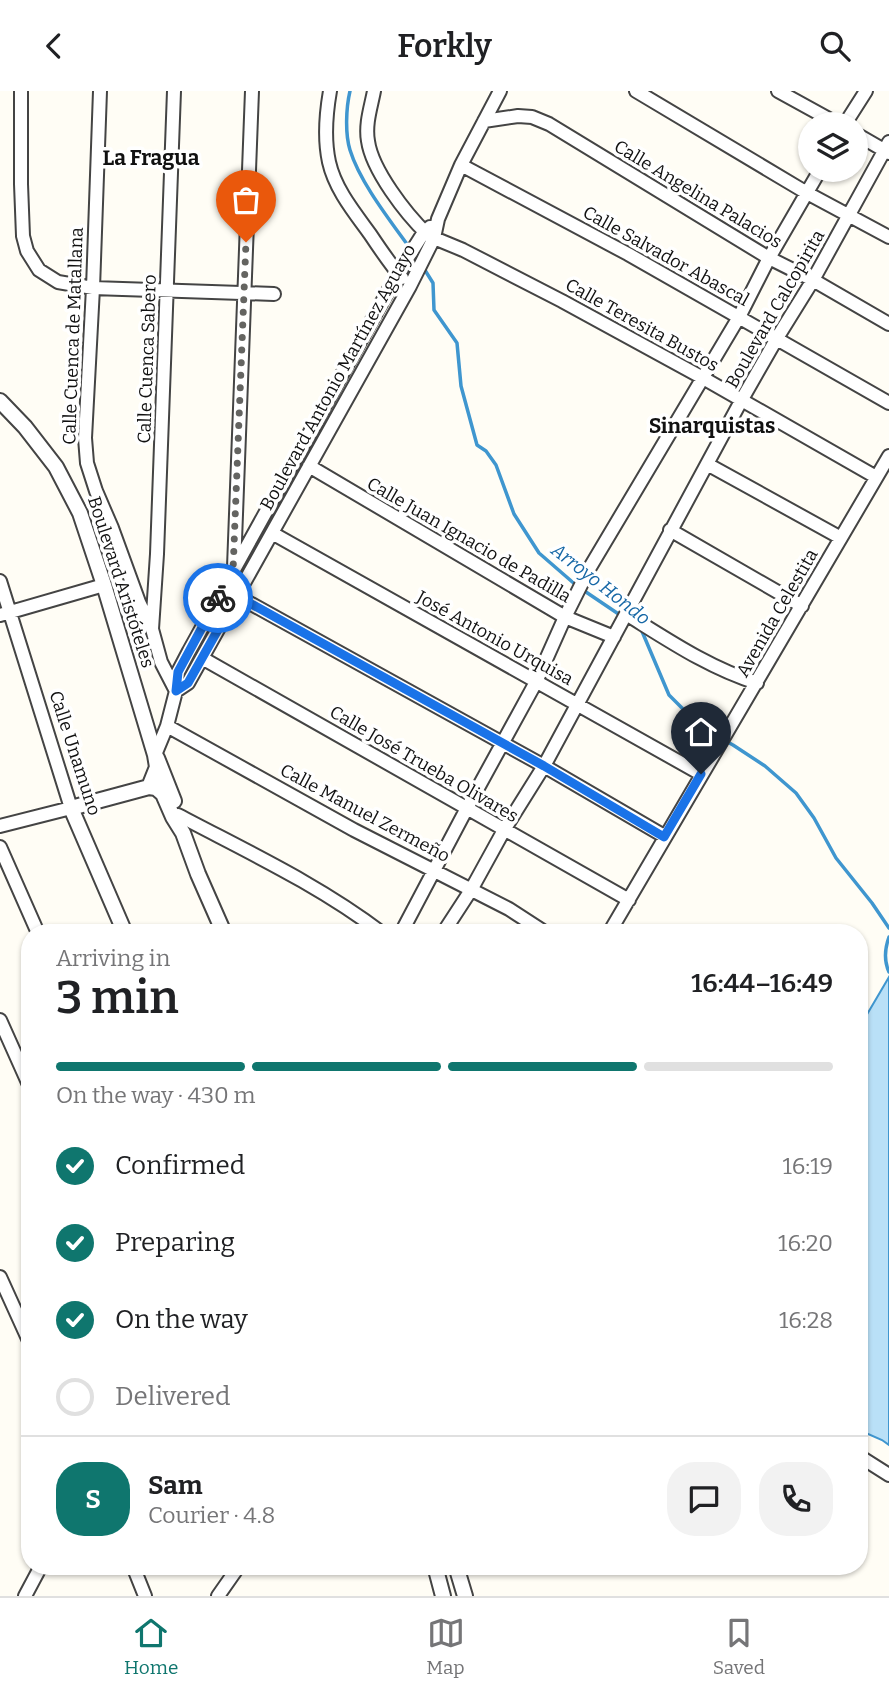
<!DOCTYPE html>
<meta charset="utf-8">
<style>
:root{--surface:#fff;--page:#f2f2f2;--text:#202124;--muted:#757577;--line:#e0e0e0;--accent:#0f766e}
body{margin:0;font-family:Bitter,serif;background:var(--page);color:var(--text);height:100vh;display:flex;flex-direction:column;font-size:26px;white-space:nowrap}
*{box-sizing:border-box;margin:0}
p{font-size:23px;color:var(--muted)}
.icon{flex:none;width:38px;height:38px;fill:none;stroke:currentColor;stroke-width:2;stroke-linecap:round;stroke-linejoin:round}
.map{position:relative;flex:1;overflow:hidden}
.drawer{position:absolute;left:21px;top:833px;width:847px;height:651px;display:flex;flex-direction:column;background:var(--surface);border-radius:28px;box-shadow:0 2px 5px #0004}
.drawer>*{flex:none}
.tools{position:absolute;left:798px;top:21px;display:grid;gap:14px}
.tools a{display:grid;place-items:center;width:70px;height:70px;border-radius:50%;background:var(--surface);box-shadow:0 2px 5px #0004;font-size:35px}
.pin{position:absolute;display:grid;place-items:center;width:60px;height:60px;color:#fff;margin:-72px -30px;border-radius:50% 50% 50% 0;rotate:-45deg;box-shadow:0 0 7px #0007}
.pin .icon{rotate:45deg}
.courier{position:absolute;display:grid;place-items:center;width:70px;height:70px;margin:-35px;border:5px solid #1a73e8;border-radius:50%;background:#fff;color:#222;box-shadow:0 2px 9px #0007}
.headline em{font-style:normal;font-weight:600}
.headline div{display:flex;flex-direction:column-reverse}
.headline{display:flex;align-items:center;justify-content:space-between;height:119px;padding:0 35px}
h1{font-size:46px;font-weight:600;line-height:52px}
.bar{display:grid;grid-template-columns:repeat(4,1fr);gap:10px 7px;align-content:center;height:84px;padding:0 35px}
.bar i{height:9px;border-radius:5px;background:var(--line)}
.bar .selected{background:var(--accent)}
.bar p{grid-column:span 4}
.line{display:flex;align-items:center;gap:18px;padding:0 35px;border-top:2px solid var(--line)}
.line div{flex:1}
.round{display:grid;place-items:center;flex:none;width:74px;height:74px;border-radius:28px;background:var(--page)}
ol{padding:0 35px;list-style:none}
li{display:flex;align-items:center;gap:21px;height:77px}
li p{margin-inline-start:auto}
li .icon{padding:7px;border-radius:50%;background:var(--accent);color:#fff;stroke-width:4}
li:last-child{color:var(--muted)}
li i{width:38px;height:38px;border:4px solid var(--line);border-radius:50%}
header{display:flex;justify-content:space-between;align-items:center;height:91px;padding:0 35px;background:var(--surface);font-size:32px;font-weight:600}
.tab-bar{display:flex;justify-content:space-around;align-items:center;height:98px;border-top:2px solid var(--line);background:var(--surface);font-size:19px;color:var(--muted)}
.tab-bar a{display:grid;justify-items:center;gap:4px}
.tab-bar .selected{color:var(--accent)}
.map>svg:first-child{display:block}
.water{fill:#b9e0f7;stroke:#3f96cf;stroke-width:2}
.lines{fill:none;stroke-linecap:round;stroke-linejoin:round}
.stream{stroke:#3f96cf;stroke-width:3.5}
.minor-casing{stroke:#444;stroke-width:16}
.tertiary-casing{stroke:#444;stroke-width:18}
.minor{stroke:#fff;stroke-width:12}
.tertiary{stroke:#fff;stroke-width:14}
.done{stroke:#646461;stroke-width:7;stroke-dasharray:0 12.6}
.route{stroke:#1a73e8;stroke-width:9}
.labels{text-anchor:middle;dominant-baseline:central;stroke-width:7;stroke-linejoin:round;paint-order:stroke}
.street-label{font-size:18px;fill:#111;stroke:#fff}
.water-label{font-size:19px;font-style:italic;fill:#1768a6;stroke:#fff}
.quarter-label{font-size:21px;font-weight:bold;fill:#111;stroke:#fff}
</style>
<header><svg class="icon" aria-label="back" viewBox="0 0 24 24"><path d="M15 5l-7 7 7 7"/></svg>Forkly<svg class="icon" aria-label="search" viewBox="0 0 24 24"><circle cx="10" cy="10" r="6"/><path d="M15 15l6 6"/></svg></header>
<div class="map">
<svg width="889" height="1505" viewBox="0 0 889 1505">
<rect width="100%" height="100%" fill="#fffdf5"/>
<!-- water -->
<path class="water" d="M889 886V1354L882 1349 859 1339V937Z"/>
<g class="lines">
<!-- stream -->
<path class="stream" d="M350 0C346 17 345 43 350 59 361 95 397 138 419 170
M423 176 433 192 434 219 457 252 461 295 477 354 486 360 496 374 514 423 539 462 577 495
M583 499 620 524
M641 538 669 604 702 637 733 654 765 675 796 702 814 727 836 767 872 812 889 837
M889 846C885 857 884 870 889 881"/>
<!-- minor casing -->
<g class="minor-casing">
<path id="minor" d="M21 0V93L23 145 27 160 39 179 58 191 93 197 274 203
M100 0 93 197 85 347 87 372 96 400 112 437 139 511 152 538 161 571 176 600
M330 0C326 23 324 48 329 71 335 98 354 121 370 143 380 158 390 173 402 187
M374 0C371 16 365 33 368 50 372 79 406 123 427 143L434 147 463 159 562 210 703 287 876 386
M636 0 807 102 889 146
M778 0 838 33
M484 30 518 25 532 26 549 33 769 167 813 189 889 233
M845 33 866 0
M856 43 889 62
M461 74 628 163 889 312
M707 373 841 447
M309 375 565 526 614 546
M670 439 802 515
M272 442 701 683
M234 476 252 0
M0 490 71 717 0 735
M237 505 544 675 664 745
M626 523C668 549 709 577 757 592
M0 524 104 494
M152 538 157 463 174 0
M202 567 629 809
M176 600 188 592 202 567 410 195 434 147 438 128 461 74 500 0
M167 635 354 739 509 818 546 842
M155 664 167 635 176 600 178 581 189 560 398 182 424 141 430 136
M178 724C248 761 319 794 382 842
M0 756 38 842
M401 842 467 717 536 591 565 526 589 478 739 226 769 167 820 79
M443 842 471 799 504 739 544 675 741 310 777 247 813 189 889 51
M609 842 889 365
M0 929 30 996
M0 1186 30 1252
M859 1365 889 1384
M133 1475 145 1505
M25 1505 41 1475
M218 1505 239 1475"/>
</g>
<!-- tertiary casing -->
<g class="tertiary-casing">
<path id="tertiary" d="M0 310 25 336 56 376 80 422 104 494 155 664 157 676 149 696
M157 667 174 710
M149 696 156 697 163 703 173 726 183 742 198 783 224 842
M125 842 71 717 149 696
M435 1475 443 1505
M456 1475 465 1505"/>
</g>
<!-- minor -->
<use href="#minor" class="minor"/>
<!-- tertiary -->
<use href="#tertiary" class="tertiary"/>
</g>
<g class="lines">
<!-- done -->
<path class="done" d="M218 507 233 480 246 151"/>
<!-- route -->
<path class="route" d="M218 507 178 581 176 600 188 592 237 505 544 675 664 746 701 683"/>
</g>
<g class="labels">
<!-- street labels -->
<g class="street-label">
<text transform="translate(698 103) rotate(31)">Calle Angelina Palacios</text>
<text transform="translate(666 165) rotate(29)">Calle Salvador Abascal</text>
<text transform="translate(775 218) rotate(-60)">Boulevard Calcopirita</text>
<text transform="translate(642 234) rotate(29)">Calle Teresita Bustos</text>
<text transform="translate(73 245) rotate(-88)">Calle Cuenca de Matallana</text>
<text transform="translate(147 268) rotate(-88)">Calle Cuenca Sabero</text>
<text transform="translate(338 286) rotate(-61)">Boulevard Antonio Martínez Aguayo</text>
<text transform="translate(469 449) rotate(30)">Calle Juan Ignacio de Padilla</text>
<text transform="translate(121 491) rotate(72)">Boulevard Aristóteles</text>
<text transform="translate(777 522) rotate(-60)">Avenida Celestita</text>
<text transform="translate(495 547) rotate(29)">José Antonio Urquisa</text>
<text transform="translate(75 662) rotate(72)">Calle Unamuno</text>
<text transform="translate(424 673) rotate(30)">Calle José Trueba Olivares</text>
<text transform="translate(365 722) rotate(28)">Calle Manuel Zermeño</text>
</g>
<!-- water labels -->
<g class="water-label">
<text transform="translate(601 493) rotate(38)">Arroyo Hondo</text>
</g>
<!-- quarter labels -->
<g class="quarter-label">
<text x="151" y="67">La Fragua</text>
<text x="712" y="335">Sinarquistas</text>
</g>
</g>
</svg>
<div class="tools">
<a><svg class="icon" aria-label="layers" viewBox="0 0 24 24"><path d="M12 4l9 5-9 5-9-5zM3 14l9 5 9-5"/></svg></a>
</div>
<div class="pin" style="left:246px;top:151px;background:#ea580c"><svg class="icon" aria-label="bag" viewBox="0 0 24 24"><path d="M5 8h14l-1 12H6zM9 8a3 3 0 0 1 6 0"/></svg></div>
<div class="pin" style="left:701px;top:683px;background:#1f2937"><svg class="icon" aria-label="home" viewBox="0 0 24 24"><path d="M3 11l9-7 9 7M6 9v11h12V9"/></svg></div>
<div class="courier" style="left:218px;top:507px"><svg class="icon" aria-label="bike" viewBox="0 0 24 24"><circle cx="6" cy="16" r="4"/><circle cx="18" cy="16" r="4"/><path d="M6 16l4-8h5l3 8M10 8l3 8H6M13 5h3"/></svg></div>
<section class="drawer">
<div class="headline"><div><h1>3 min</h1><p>Arriving in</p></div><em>16:44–16:49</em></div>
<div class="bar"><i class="selected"></i><i class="selected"></i><i class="selected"></i><i></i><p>On the way · 430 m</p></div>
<ol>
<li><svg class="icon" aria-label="check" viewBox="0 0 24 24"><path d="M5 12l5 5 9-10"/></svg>Confirmed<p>16:19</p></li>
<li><svg class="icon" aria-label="check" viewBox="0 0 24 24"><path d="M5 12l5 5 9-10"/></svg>Preparing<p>16:20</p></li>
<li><svg class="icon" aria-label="check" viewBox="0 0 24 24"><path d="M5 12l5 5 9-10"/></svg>On the way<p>16:28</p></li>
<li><i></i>Delivered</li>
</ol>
<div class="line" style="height:126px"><b class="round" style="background:var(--accent);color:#fff">S</b><div><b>Sam</b><p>Courier · 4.8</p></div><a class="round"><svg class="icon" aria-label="chat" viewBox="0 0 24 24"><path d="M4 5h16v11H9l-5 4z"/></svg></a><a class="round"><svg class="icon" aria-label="phone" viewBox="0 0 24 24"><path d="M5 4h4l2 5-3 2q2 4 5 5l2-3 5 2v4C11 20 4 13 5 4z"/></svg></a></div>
</section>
</div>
<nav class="tab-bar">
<a class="selected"><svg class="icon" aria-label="home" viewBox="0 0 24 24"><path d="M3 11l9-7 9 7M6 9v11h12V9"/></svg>Home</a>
<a><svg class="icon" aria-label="map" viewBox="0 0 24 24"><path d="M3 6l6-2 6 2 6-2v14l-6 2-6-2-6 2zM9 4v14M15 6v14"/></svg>Map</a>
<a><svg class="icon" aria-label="saved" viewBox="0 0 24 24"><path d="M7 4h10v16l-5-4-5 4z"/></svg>Saved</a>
</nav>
